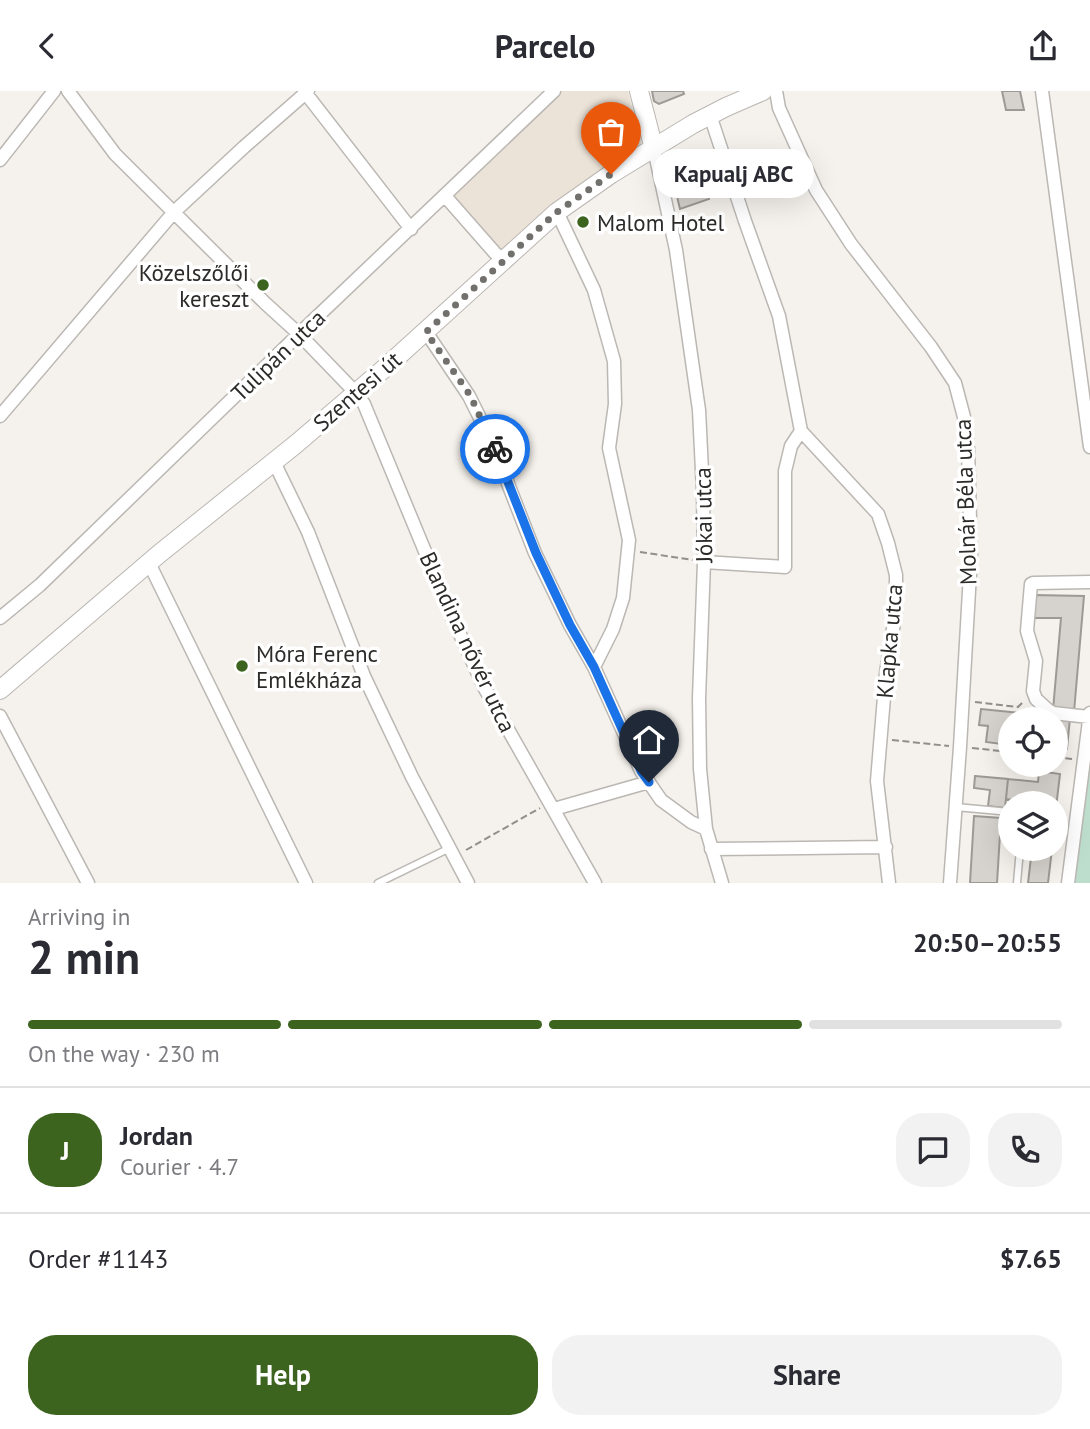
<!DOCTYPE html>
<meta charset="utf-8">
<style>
:root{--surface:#fff;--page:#f2f2f3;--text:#2b2b33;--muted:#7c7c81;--line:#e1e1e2;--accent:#3d641f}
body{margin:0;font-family:"PT Sans",sans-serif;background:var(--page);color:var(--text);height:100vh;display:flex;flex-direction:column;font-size:26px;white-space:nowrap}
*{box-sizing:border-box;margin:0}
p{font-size:23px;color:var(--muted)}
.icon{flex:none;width:38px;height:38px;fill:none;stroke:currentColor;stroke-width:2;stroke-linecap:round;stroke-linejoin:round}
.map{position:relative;height:792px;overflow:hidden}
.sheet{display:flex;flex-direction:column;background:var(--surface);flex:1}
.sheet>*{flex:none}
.controls{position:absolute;left:998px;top:616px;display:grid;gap:14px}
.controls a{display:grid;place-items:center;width:70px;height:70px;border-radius:50%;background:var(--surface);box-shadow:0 7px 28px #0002;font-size:35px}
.pin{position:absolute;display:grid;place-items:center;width:60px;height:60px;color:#fff;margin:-72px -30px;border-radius:50% 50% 50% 0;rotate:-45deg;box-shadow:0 0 7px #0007}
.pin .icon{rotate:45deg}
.courier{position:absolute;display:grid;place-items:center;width:70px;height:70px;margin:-35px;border:5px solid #1a73e8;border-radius:50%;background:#fff;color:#222;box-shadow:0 2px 9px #0007}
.bubble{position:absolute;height:49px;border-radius:24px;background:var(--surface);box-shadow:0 7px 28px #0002;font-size:23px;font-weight:800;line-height:49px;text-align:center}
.headline em{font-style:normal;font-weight:800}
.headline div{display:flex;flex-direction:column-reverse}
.headline{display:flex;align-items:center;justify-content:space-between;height:119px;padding:0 28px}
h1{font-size:46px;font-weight:800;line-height:52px}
.bar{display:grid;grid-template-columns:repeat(4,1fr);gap:10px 7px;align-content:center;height:84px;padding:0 28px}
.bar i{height:9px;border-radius:5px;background:var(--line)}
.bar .on{background:var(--accent)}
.bar p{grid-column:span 4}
.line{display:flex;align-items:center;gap:18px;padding:0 28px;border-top:2px solid var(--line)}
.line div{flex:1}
.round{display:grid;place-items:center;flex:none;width:74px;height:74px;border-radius:28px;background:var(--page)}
.button{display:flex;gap:14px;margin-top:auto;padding:14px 28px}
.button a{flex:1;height:80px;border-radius:28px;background:var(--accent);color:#fff;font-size:28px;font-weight:800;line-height:80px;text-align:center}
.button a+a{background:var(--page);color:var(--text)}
header{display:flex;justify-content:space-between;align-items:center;height:91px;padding:0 28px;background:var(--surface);font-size:32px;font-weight:800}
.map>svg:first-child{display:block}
.built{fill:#ece3d8}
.green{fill:#bdddcd}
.building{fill:#d6d2cd;stroke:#9d9995;stroke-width:2}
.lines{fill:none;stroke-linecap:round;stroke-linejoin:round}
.lane-casing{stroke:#bbb7b3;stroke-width:9}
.street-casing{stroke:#bbb7b3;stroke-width:15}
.secondary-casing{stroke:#bbb7b3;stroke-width:20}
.path{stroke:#918f8b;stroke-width:2;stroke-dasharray:7 3.5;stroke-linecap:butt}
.lane{stroke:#fff;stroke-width:6}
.street{stroke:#fff;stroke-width:12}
.secondary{stroke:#fff;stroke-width:18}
.done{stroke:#72706d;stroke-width:7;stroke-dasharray:0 12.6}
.route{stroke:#1a73e8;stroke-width:9}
.poi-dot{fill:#3d641f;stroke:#fff;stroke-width:2.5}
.labels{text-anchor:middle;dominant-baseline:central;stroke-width:7;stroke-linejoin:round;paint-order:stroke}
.poi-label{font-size:23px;fill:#2c2b29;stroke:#fff;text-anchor:start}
.street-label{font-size:23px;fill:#2c2b29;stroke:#fff}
</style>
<header><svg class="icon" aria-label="back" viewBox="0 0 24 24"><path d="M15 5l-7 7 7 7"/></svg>Parcelo<svg class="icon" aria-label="share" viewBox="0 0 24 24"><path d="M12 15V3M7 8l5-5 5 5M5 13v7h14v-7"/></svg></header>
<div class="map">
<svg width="1090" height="792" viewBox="0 0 1090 792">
<rect width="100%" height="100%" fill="#f5f1ec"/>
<!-- built -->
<path class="built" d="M558 0H628L643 58 505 165 449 104Z"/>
<!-- green -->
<path class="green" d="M1090 623V792H1068Z"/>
<!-- building -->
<path class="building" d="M652 0H683L684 3 659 13 654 10Z
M1002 0H1020L1024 19H1006Z
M687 70 693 82 687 85 690 99 704 95 709 108 680 118 671 80 672 77Z
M1034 504 1084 505 1074 621 1053 619 1061 527H1033Z
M981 618 1070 627 1067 658 1055 657V628H1010V641H1003L1001 653 986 651 988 635 979 634Z
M1039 680 1060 683 1055 725V712H1037L1006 708 1008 688 1038 691Z
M975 685 1008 688 1005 717 988 715 990 699 974 697Z
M974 725 1001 727 997 792H970Z
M1032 758H1052L1048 792H1028Z"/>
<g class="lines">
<!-- lane casing -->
<g class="lane-casing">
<path id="lane" d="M956 716 1010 721
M378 792 450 757
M1017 792 1020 758"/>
</g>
<!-- street casing -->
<g class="street-casing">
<path id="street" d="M68 0 115 63 265 212 299 243 356 302 364 313 453 528 484 596 595 792
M304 0 411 138
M776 0 779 17 816 99 851 153 931 256 955 292 964 326 968 358 971 465 960 656 950 792
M1042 0 1090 356
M710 24 745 130 779 225 801 340 878 423 888 452 896 484V519L886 582 877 690 889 792
M654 58 676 159 699 319 703 400 704 471 699 607 700 678 706 738 722 792
M0 69 54 0
M445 105 495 162 503 168
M557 121 594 199 614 270 615 313 609 357 629 449 623 507 613 538 594 576
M426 241 469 305 491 349 535 462 570 534 594 576 641 680 661 709 691 731 706 738
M0 325 174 121 244 56 308 0
M274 371 308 441 364 585 412 686 468 792
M704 471 785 476V380L791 355 801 340
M149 472 306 792
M0 527 40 494 299 243 554 0
M0 625 88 792
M1089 626 1053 622 1048 619 1036 608 1033 600 1036 570 1027 540 1031 493 1033 492 1090 491
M554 718 649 691
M711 758 886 756
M1068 792 1090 622"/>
</g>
<!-- secondary casing -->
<g class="secondary-casing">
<path id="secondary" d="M639 0 654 58
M0 599 159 463 296 353 386 276 557 121 611 83 693 33 726 16 763 0"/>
</g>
<!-- path -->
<path class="path" d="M640 461 693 469
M975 611 1018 616 1023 611
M892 649 949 655
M972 657 1010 661
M1055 666 1072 668
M466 759 540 717"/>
<!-- lane -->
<use href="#lane" class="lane"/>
<!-- street -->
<use href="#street" class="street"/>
<!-- secondary -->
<use href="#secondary" class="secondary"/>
</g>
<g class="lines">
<!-- done -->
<path class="done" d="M495 358 470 304 426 241 557 121 611 83"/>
<!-- route -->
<path class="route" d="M495 358 536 462 570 534 594 576 641 680 649 691"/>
</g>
<!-- markers -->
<g class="poi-dot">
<circle cx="583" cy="131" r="7"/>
<circle cx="263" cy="194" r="7"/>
<circle cx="242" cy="575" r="7"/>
</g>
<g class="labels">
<!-- poi labels -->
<g class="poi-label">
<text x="597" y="131">Malom Hotel</text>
<text x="249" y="181" text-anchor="end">Közelszőlői<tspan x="249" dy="26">kereszt</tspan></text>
<text x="256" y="562">Móra Ferenc<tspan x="256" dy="26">Emlékháza</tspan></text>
</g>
<!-- street labels -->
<g class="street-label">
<text transform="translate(278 264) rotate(-44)">Tulipán utca</text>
<text transform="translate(357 300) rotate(-41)">Szentesi út</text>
<text transform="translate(965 411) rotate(-92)">Molnár Béla utca</text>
<text transform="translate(703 424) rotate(-91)">Jókai utca</text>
<text transform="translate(889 550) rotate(-85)">Klapka utca</text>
<text transform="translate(468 551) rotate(65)">Blandina nővér utca</text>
</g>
</g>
</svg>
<div class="controls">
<a><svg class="icon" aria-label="locate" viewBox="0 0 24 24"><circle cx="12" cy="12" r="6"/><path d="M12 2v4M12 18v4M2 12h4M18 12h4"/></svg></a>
<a><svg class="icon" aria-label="layers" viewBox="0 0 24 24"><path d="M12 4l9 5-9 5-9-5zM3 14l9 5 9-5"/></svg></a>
</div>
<div class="pin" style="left:611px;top:83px;background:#ea580c"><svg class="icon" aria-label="bag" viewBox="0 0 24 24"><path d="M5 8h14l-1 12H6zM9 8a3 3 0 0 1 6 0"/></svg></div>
<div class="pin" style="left:649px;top:691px;background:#1f2937"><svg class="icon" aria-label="home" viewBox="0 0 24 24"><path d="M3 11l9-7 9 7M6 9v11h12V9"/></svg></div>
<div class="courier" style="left:495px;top:358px"><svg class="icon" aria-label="bike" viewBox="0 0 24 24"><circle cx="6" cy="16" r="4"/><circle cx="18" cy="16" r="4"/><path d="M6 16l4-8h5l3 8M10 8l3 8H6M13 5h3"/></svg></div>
<div class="bubble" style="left:653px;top:58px;width:161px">Kapualj ABC</div>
</div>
<section class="sheet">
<div class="headline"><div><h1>2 min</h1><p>Arriving in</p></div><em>20:50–20:55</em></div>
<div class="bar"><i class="on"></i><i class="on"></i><i class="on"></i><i></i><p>On the way · 230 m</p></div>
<div class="line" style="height:126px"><b class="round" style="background:var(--accent);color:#fff">J</b><div><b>Jordan</b><p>Courier · 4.7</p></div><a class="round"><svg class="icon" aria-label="chat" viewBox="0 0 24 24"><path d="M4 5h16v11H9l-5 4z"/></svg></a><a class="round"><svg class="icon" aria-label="phone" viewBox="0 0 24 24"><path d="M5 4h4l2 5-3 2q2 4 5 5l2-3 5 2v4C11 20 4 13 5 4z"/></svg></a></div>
<div class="line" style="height:91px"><div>Order #1143</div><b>$7.65</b></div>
<div class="button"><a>Help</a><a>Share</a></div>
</section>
